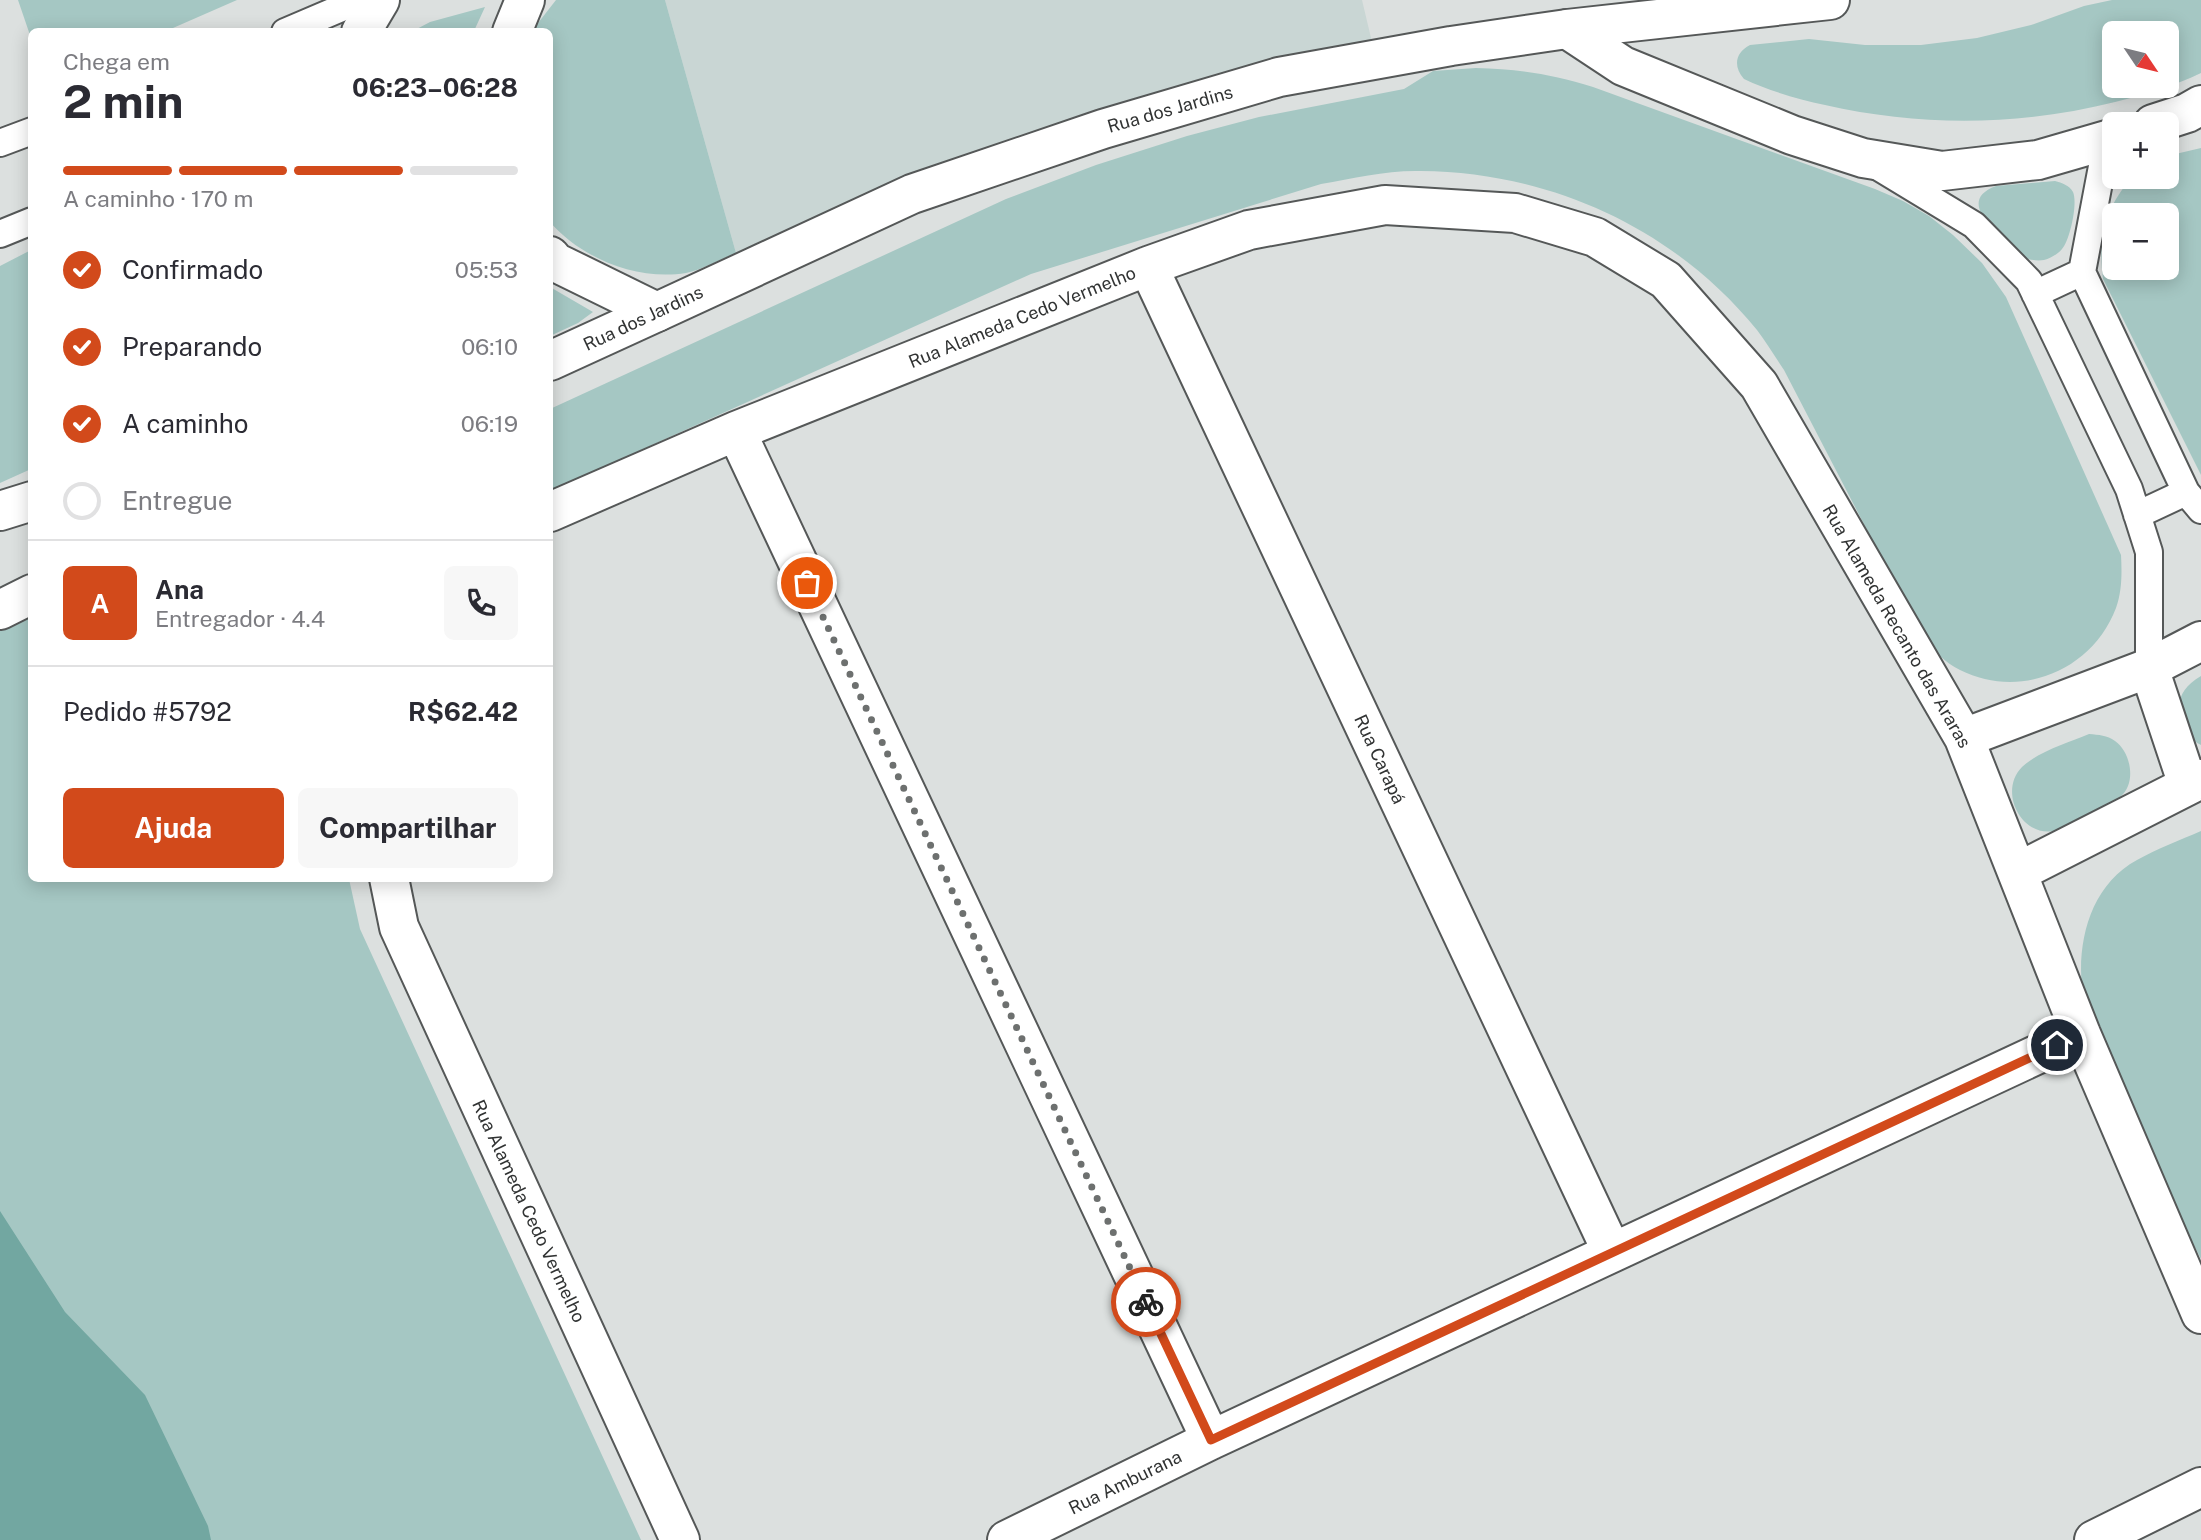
<!DOCTYPE html>
<html lang="pt">
<meta charset="utf-8">
<style>
:root{--surface:#fff;--page:#f7f7f7;--text:#2b2b33;--muted:#7c7c81;--line:#e1e1e2;--accent:#d24a1b}
body{margin:0;font-family:"Public Sans",sans-serif;background:var(--page);color:var(--text);height:100vh;display:flex;flex-direction:column;font-size:26px;white-space:nowrap}
*{box-sizing:border-box;margin:0}
p{font-size:23px;color:var(--muted)}
.icon{flex:none;width:38px;height:38px;fill:none;stroke:currentColor;stroke-width:2;stroke-linecap:round;stroke-linejoin:round}
.map{position:relative;flex:1;overflow:hidden}
.details{position:absolute;left:28px;top:28px;width:525px;height:854px;display:flex;flex-direction:column;background:var(--surface);border-radius:10px;box-shadow:0 4px 18px #0003}
.details>*{flex:none}
.needle{width:46px;rotate:125deg}
.fabs{position:absolute;left:2102px;top:21px;display:grid;gap:14px}
.fabs a{display:grid;place-items:center;width:77px;height:77px;border-radius:10px;background:var(--surface);box-shadow:0 4px 18px #0003;font-size:35px}
.pin{position:absolute;display:grid;place-items:center;width:60px;height:60px;color:#fff;margin:-30px;border:4px solid #fff;border-radius:50%;box-shadow:0 2px 7px #0007}
.courier{position:absolute;display:grid;place-items:center;width:70px;height:70px;margin:-35px;border:5px solid #d24a1b;border-radius:50%;background:#fff;color:#222;box-shadow:0 2px 9px #0007}
.summary em{font-style:normal;font-weight:700}
.summary div{display:flex;flex-direction:column-reverse}
.summary{display:flex;align-items:center;justify-content:space-between;height:119px;padding:0 35px}
h1{font-size:46px;font-weight:700;line-height:52px}
.bar{display:grid;grid-template-columns:repeat(4,1fr);gap:10px 7px;align-content:center;height:84px;padding:0 35px}
.bar i{height:9px;border-radius:5px;background:var(--line)}
.bar .on{background:var(--accent)}
.bar p{grid-column:span 4}
.line{display:flex;align-items:center;gap:18px;padding:0 35px;border-top:2px solid var(--line)}
.line div{flex:1}
.round{display:grid;place-items:center;flex:none;width:74px;height:74px;border-radius:10px;background:var(--page)}
ol{padding:0 35px;list-style:none}
li{display:flex;align-items:center;gap:21px;height:77px}
li p{margin-inline-start:auto}
li .icon{padding:7px;border-radius:50%;background:var(--accent);color:#fff;stroke-width:4}
li:last-child{color:var(--muted)}
li i{width:38px;height:38px;border:4px solid var(--line);border-radius:50%}
.primary-button{display:flex;gap:14px;margin-top:auto;padding:14px 35px}
.primary-button a{flex:1;height:80px;border-radius:10px;background:var(--accent);color:#fff;font-size:28px;font-weight:700;line-height:80px;text-align:center}
.primary-button a+a{background:var(--page);color:var(--text)}
.map>svg:first-child{display:block}
.built{fill:#c9d6d4}
.green{fill:#a5c7c3;fill-rule:evenodd}
.water{fill:#72a7a1}
.lines{fill:none;stroke-linecap:round;stroke-linejoin:round}
.lane-casing{stroke:#555858;stroke-width:30}
.street-casing{stroke:#555858;stroke-width:42}
.secondary-casing{stroke:#555858;stroke-width:42}
.lane{stroke:#fff;stroke-width:26}
.street{stroke:#fff;stroke-width:38}
.secondary{stroke:#fff;stroke-width:38}
.done{stroke:#6d706f;stroke-width:7;stroke-dasharray:0 12.6}
.route{stroke:#d24a1b;stroke-width:9}
.labels{text-anchor:middle;dominant-baseline:central;stroke-width:5;stroke-linejoin:round;paint-order:stroke}
.street-label{font-size:18px;fill:#313333;stroke:#fff}
</style>
<div class="map">
<svg width="2201" height="1540" viewBox="0 0 2201 1540">
<rect width="100%" height="100%" fill="#dce0df"/>
<!-- built -->
<path class="built" d="M665 0H1362L1376 59 1279 77 747 270 736 253Z"/>
<!-- green -->
<path class="green" d="M18 0H237L173 28 174 31 32 32 31 38Z
M556 0H665L736 253C720 259 702 270 686 273 637 281 581 258 550 222V32H531Z
M2112 0H2201V73C2174 86 2144 95 2115 102 2019 126 1922 127 1825 105 1798 99 1769 91 1744 79 1733 66 1735 53 1750 45L1809 39 1865 45H1921L1977 38 2031 25 2084 6ZM2114 33H2166V86H2114Z
M485 7 474 31H413L430 22Z
M1476 68C1518 69 1552 74 1593 87L1875 189 1903 201 1929 216 1953 235 1982 263 2006 297 2121 555C2122 573 2122 591 2116 608 2092 671 2020 700 1960 670 1945 663 1934 650 1923 638L1784 370C1775 357 1767 343 1757 330 1675 229 1551 172 1421 171 1388 170 1354 178 1321 184L1031 274 550 491V409L1006 199 1096 165 1187 136 1259 117 1404 89 1433 71Z
M2201 148V475L2103 279C2098 239 2105 206 2133 177H2166L2167 156ZM2114 215H2166V268H2114Z
M2055 181C2062 183 2069 185 2073 192 2078 203 2070 240 2062 249 2058 254 2051 258 2044 260 2037 261 2029 260 2023 257 2016 253 2009 244 2003 239 1987 223 1961 199 1996 186Z
M31 250V469L0 483V266Z
M550 287 593 312 578 323 550 336Z
M31 616 32 878 349 879 360 929 641 1540H0V631Z
M2201 676V745C2193 741 2190 737 2186 729 2174 705 2178 690 2201 676Z
M2089 734C2099 735 2107 735 2115 741 2131 752 2137 784 2120 797 2107 808 2073 825 2058 830 2023 841 1997 792 2022 767 2039 751 2068 743 2089 734Z
M2201 831V1259L2151 1161 2082 988C2077 940 2091 885 2137 860 2157 849 2180 840 2201 831Z"/>
<!-- water -->
<path class="water" d="M0 1211 65 1312 145 1395 208 1526 211 1540H0Z"/>
<g class="lines">
<!-- lane casing -->
<g class="lane-casing">
<path id="lane" d="M285 32 360 0
M2107 140 2082 272 2186 492 2201 510
M0 143 32 131
M1880 168 1974 225 2029 281 2129 489 2149 552V668
M0 234 32 221
M2035 294 2082 272
M2137 515 2186 492"/>
</g>
<!-- street casing -->
<g class="street-casing">
<path id="street" d="M1567 29 1623 66 1792 135 1863 158 1942 171 2038 160 2114 138
M361 32 380 0
M2153 124 2187 113 2201 105
M1148 266 1612 1252
M550 361 657 312
M736 431 1211 1440
M0 511 32 501
M550 512 736 431 1148 266 1249 230 1385 205 1515 213 1595 237 1666 280 1759 385 1964 738 2081 1034 2201 1314
M0 610 32 594
M2149 668 2188 785
M1964 738 2149 668 2201 641
M2018 872 2201 779
M389 878 399 927 680 1540
M1007 1540 1211 1440 2081 1034
M2094 1540 2201 1487"/>
</g>
<!-- secondary casing -->
<g class="secondary-casing">
<path id="secondary" d="M512 32 525 0
M550 256 555 262 657 312 912 194 1103 129 1279 77 1451 46 1567 29 1830 0"/>
</g>
<!-- lane -->
<use href="#lane" class="lane"/>
<!-- street -->
<use href="#street" class="street"/>
<!-- secondary -->
<use href="#secondary" class="secondary"/>
</g>
<g class="lines">
<!-- done -->
<path class="done" d="M807 583 1146 1302"/>
<!-- route -->
<path class="route" d="M1146 1302 1211 1440 2057 1045"/>
</g>
<g class="labels">
<!-- street labels -->
<g class="street-label">
<text transform="translate(1170 109) rotate(-16)">Rua dos Jardins</text>
<text transform="translate(1022 317) rotate(-22)">Rua Alameda Cedo Vermelho</text>
<text transform="translate(643 318) rotate(-25)">Rua dos Jardins</text>
<text transform="translate(1897 626) rotate(60)">Rua Alameda Recanto das Araras</text>
<text transform="translate(1380 759) rotate(65)">Rua Carapá</text>
<text transform="translate(529 1211) rotate(65)">Rua Alameda Cedo Vermelho</text>
<text transform="translate(1125 1482) rotate(-26)">Rua Amburana</text>
</g>
</g>
</svg>
<div class="fabs">
<a><svg class="needle" viewBox="-14 -14 28 28"><path d="M0-13l5 13h-10z" fill="#e53935"/><path d="M0 13l5-13h-10z" fill="#7c7c81"/></svg></a>
<a>+</a>
<a>−</a>
</div>
<div class="pin" style="left:807px;top:583px;background:#ea580c"><svg class="icon" aria-label="bag" viewBox="0 0 24 24"><path d="M5 8h14l-1 12H6zM9 8a3 3 0 0 1 6 0"/></svg></div>
<div class="pin" style="left:2057px;top:1045px;background:#1f2937"><svg class="icon" aria-label="home" viewBox="0 0 24 24"><path d="M3 11l9-7 9 7M6 9v11h12V9"/></svg></div>
<div class="courier" style="left:1146px;top:1302px"><svg class="icon" aria-label="bike" viewBox="0 0 24 24"><circle cx="6" cy="16" r="4"/><circle cx="18" cy="16" r="4"/><path d="M6 16l4-8h5l3 8M10 8l3 8H6M13 5h3"/></svg></div>
<section class="details">
<div class="summary"><div><h1>2 min</h1><p>Chega em</p></div><em>06:23–06:28</em></div>
<div class="bar"><i class="on"></i><i class="on"></i><i class="on"></i><i></i><p>A caminho · 170 m</p></div>
<ol>
<li><svg class="icon" aria-label="check" viewBox="0 0 24 24"><path d="M5 12l5 5 9-10"/></svg>Confirmado<p>05:53</p></li>
<li><svg class="icon" aria-label="check" viewBox="0 0 24 24"><path d="M5 12l5 5 9-10"/></svg>Preparando<p>06:10</p></li>
<li><svg class="icon" aria-label="check" viewBox="0 0 24 24"><path d="M5 12l5 5 9-10"/></svg>A caminho<p>06:19</p></li>
<li><i></i>Entregue</li>
</ol>
<div class="line" style="height:126px"><b class="round" style="background:var(--accent);color:#fff">A</b><div><b>Ana</b><p>Entregador · 4.4</p></div><a class="round"><svg class="icon" aria-label="phone" viewBox="0 0 24 24"><path d="M5 4h4l2 5-3 2q2 4 5 5l2-3 5 2v4C11 20 4 13 5 4z"/></svg></a></div>
<div class="line" style="height:91px"><div>Pedido #5792</div><b>R$62.42</b></div>
<div class="primary-button"><a>Ajuda</a><a>Compartilhar</a></div>
</section>
</div>
